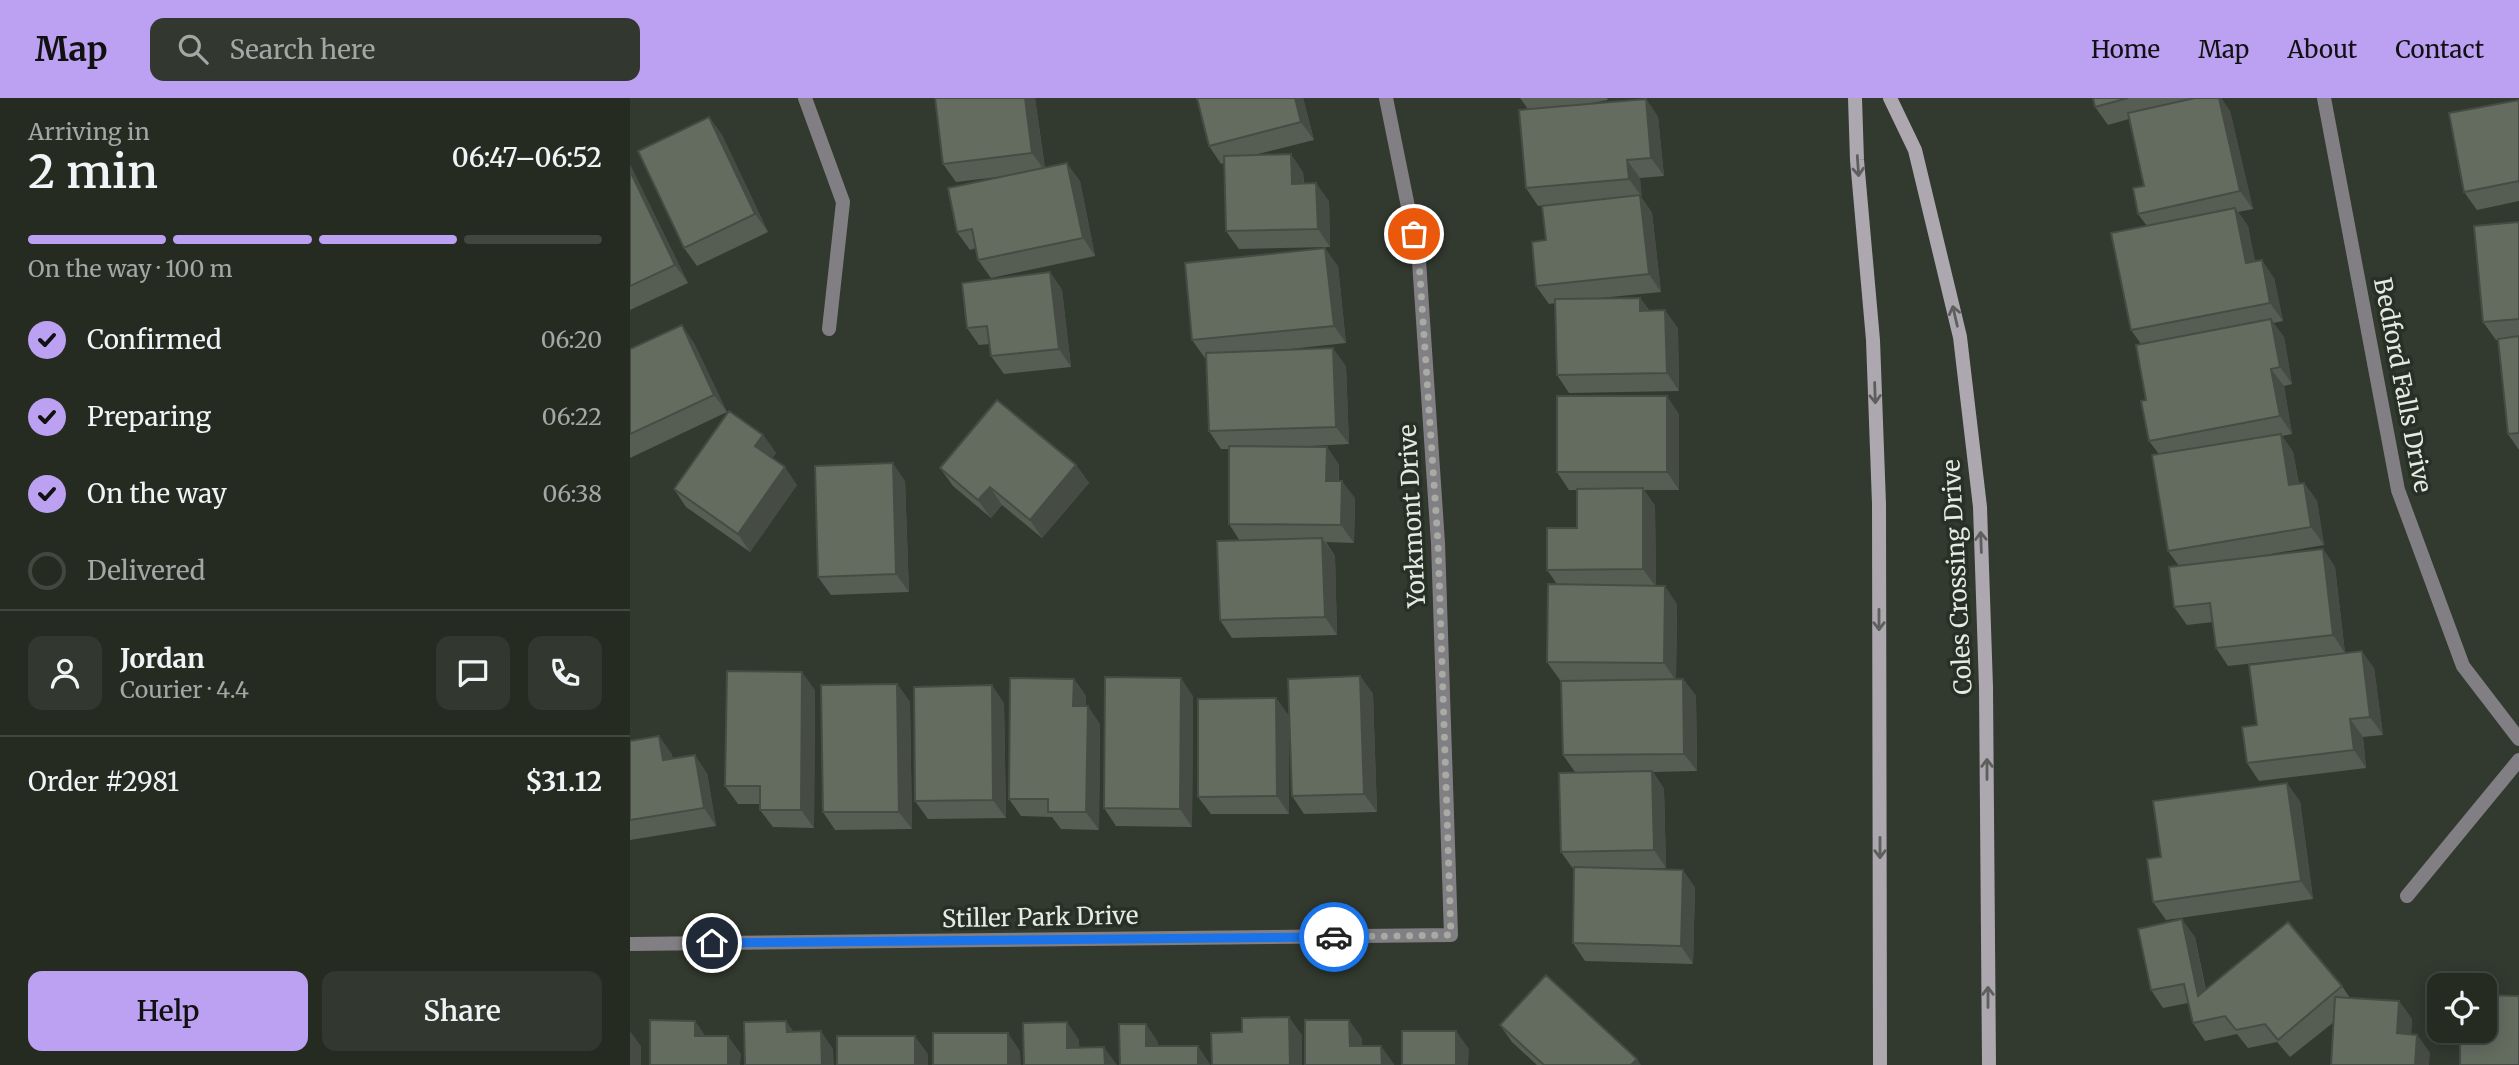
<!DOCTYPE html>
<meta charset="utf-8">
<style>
:root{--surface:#262b22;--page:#32372f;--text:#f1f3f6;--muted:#a4a7a5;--line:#424740;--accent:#bca0f2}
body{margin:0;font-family:Merriweather,serif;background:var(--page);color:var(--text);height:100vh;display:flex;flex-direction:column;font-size:26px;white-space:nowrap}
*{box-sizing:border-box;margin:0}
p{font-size:23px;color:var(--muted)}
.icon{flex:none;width:38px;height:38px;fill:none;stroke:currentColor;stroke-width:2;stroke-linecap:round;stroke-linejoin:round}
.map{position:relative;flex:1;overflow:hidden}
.sheet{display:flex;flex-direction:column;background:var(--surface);width:630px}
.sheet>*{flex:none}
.tools{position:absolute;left:1797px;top:875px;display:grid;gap:14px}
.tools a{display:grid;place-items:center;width:70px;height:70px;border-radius:14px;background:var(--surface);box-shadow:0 4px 18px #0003,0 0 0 2px var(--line);font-size:35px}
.pin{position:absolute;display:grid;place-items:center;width:60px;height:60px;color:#fff;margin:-30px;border:4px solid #fff;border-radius:50%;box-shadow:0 2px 7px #0007}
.courier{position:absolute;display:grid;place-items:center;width:70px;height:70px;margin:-35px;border:5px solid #1a73e8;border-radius:50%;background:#fff;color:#222;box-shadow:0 2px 9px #0007}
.headline em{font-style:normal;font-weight:600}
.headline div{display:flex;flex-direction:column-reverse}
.headline{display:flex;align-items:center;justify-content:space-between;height:119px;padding:0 28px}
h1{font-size:46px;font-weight:600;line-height:52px}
.bar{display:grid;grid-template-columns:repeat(4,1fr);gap:10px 7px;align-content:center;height:84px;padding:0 28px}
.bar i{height:9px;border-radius:5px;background:var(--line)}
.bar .current{background:var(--accent)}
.bar p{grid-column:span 4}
.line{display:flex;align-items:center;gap:18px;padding:0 28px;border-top:2px solid var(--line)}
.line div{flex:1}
.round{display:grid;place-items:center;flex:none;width:74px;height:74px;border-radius:14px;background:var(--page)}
ol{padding:0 28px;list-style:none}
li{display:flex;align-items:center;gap:21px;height:77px}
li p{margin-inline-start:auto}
li .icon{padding:7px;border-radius:50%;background:var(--accent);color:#111;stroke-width:4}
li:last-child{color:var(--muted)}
li i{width:38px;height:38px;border:4px solid var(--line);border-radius:50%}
.primary-button{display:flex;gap:14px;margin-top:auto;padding:14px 28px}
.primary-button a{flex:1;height:80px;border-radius:14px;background:var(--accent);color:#111;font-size:28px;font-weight:600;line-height:80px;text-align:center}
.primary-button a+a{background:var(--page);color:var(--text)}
header{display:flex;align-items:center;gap:42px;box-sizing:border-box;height:98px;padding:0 35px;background:var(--accent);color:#111}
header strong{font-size:33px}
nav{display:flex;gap:38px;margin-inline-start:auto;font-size:24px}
.search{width:490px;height:63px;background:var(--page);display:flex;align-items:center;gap:18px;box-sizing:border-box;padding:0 24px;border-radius:14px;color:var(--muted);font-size:26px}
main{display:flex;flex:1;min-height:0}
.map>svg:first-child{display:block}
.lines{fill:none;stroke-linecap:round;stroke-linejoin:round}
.street{stroke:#827f84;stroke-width:14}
.secondary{stroke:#ada7b0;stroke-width:14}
.wall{fill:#565d53}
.shaded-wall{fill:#464c43}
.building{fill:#646c60;stroke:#464c43;stroke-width:2}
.oneway{stroke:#5d5f5c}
.done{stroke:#a6aca4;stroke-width:7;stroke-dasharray:0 12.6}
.route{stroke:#1a73e8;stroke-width:9}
.labels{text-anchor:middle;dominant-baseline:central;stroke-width:7;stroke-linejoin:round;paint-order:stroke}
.street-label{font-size:24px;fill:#e5eae3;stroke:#282f24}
</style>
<header>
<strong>Map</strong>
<div class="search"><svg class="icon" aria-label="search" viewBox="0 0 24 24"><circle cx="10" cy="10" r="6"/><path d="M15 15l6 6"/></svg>Search here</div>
<nav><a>Home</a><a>Map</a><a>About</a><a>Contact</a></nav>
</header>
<main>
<section class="sheet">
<div class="headline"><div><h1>2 min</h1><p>Arriving in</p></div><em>06:47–06:52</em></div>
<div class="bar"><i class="current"></i><i class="current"></i><i class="current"></i><i></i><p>On the way · 100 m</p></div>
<ol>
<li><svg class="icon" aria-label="check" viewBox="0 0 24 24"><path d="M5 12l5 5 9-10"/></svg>Confirmed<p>06:20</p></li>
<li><svg class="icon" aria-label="check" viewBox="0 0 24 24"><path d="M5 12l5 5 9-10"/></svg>Preparing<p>06:22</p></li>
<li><svg class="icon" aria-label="check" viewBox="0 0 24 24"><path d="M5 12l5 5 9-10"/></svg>On the way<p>06:38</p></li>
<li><i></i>Delivered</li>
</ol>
<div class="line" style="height:126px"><a class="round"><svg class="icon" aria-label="person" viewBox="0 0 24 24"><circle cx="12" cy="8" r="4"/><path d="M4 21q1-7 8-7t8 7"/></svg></a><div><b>Jordan</b><p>Courier · 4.4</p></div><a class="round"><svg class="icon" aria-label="chat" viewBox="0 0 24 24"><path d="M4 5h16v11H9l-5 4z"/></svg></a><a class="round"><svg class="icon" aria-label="phone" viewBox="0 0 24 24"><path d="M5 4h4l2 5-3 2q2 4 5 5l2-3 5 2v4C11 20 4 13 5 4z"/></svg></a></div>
<div class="line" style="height:91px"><div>Order #2981</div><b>$31.12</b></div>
<div class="primary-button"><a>Help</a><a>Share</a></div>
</section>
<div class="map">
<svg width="1889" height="967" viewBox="0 0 1889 967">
<rect width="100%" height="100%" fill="#32392e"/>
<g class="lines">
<!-- street -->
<path class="street" d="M175 0 213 104 199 231
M1694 0 1768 392 1833 568 1889 641
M1777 798 1889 662
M0 846 821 837 808 445 789 163 756 0"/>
<!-- secondary -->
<path class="secondary" d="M1225 0 1227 62 1243 242 1249 406 1250 967
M1260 0 1285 52 1330 239 1350 409 1356 589 1359 967"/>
</g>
<!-- wall -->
<path class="wall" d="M305 0H405L415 70 450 83 465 158 361 180 348 162 346 150 340 152 327 134 376 78 326 84 313 66Z
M673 0 684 42 624 57 673 74 674 85 699 103 700 149 609 151 596 133 594 65 591 66 579 48Z
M890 0H977L978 2 951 7 1016 1 1028 19 1034 78 1010 80 1011 99 1022 115 1031 194 970 200H1010L1019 212 1048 230 1049 293 939 295 927 277 926 205 919 206 906 188 922 107 908 108 896 90 898 11Z
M1463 0H1591L1600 13 1623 111 1608 114 1618 128 1625 164 1644 180 1653 223 1643 225 1654 239 1662 286 1654 288 1662 336 1652 338 1663 354 1669 386 1674 385 1687 403 1694 447 1611 461 1693 451 1705 469 1715 555 1744 570 1753 637 1733 639 1736 670 1629 683 1617 665 1627 627 1712 555 1598 568 1586 550 1583 524 1557 527 1544 509 1549 468 1538 453 1529 356 1519 343 1511 246 1501 232 1517 128 1508 116 1514 88 1499 21 1478 27 1465 9Z
M1889 2V103L1847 112 1834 94Z
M79 19 92 37 138 134 67 168 54 150Z
M0 67 58 185 0 212Z
M1889 124V352L1878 336 1868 242H1866L1853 224Z
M708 168 716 245 651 252 716 268 719 346 662 349H697L709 367V383L725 400 724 445 696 444 705 458 707 537 602 540 590 522 610 443 599 426V351H591L579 333 576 260H575L562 242Z
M420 174 432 192 441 269 374 276 361 258 360 246 349 247 337 230Z
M64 245 97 314 0 360V251Z
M1049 316V392H1014L1025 408 1026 488 1047 506 1046 581H1053L1066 598 1067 673 1023 674 1034 691 1036 770H1004L1065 789 1063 866 955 863 943 845 944 772 931 754 945 674 933 657 951 582H930L917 564 927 486 917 472 947 430V392H939L927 374Z
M133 337 146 355 142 360 167 387 120 454 56 409 44 391Z
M446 367 459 385 412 440 372 407 361 420 323 388 310 370Z
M275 383 279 494 201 497 188 479Z
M730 578 743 596 747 714 674 716 662 698Z
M444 581 456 598V608L470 626 469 732 431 731 422 719 391 718 379 701Z
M267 586 280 604 282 731 205 732 193 714Z
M185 592 184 730 143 729 130 712V706H108L95 688Z
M563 598 562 729 486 728 474 710Z
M646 600 659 618V716H581L568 699Z
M374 605 376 720 298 721 285 703Z
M0 643 42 656V661L77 675 86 728 0 742Z
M1670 703 1683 801 1536 822 1523 804 1531 759Z
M1565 839 1576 892 1712 888 1720 900 1769 903 1782 921 1781 936 1787 937 1800 955 1704 924 1660 959 1647 944 1618 950 1607 936 1575 943 1563 925 1558 905 1533 910 1521 892Z
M870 927 1011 967H907L882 944Z"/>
<!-- shaded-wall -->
<path class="shaded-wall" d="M395 0H405L415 73 402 55Z
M665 0H673L684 42 671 24Z
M1589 0H1591L1600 13 1623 111 1610 93Z
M1016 1 1028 19 1034 78 1021 60Z
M79 19 92 37 138 134 125 116Z
M661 56 673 74 674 103 662 86Z
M997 62 1010 80 1012 99 999 81Z
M437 65 450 83 465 158 453 140Z
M0 67 2 70 58 185 45 167 0 73Z
M686 85 699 103 700 149 688 131Z
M1010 97 1022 115 1031 194 1019 176Z
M1605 110 1618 128 1629 183 1616 165Z
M695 150 708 168 716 245 704 228Z
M1632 162 1644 180 1653 223 1640 205Z
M420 174 432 192 441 269 429 251Z
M1010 200 1022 217 1010 213Z
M1035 212 1048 230 1049 293 1037 275Z
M1641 221 1654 239 1662 286 1650 269Z
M52 227 64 245 97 314 84 297Z
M703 250 716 268 719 346 706 329Z
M1641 271 1654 288 1662 336 1650 318Z
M1037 298 1049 316V392L1037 374Z
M1651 336 1663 354 1672 405 1659 387Z
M133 337 146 355 138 366 125 348Z
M697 349 709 367 708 400 696 383Z
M263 365 275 383 279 494 266 476Z
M446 367 459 385 412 440 400 422Z
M155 369 167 387 120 454 108 436Z
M712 383 725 400 724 445 711 427Z
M1674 385 1687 403 1694 447 1681 429Z
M360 389 372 407 361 420 348 402Z
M1013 390 1025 408 1026 489 1013 471Z
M692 440 705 458 707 537 695 519Z
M1693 451 1705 469 1715 555 1703 537Z
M1035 488 1047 506 1046 583 1034 565Z
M1732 553 1744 570 1753 637 1740 619Z
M172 574 185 592 184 730 171 712Z
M730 578 743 596 747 714 734 696Z
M551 580 563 598 562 729 550 711Z
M444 581 456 598V626L443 608Z
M1053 581 1066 598 1067 673 1054 656Z
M267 586 280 604 282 731 269 714Z
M362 587 374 605 376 720 363 702Z
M646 600 659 618V716L647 698Z
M458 608 470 626 469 732 456 714Z
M1720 621 1733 639 1736 670 1724 652Z
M29 638 42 656 46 680 33 662Z
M65 657 77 675 86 728 74 710Z
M1022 673 1034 691 1036 770 1024 752Z
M1657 685 1670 703 1683 801 1671 783Z
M1053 772 1065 789 1063 866 1051 848Z
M1552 821 1565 839 1580 916 1568 898Z
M1769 903 1782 921 1780 953 1767 935Z
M659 919 672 937V967H660Z
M719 922 732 940V966L720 948Z
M65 923 77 940 65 938Z
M156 923 169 941 157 934Z
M437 924 449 942 450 967 437 950Z
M516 926 528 944 529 966 516 948Z
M0 933 11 948V967H0Z
M191 933 203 951 204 967H192Z
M826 933 839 951 838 967H826Z
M378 935 390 953 391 967H378Z
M1787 937 1800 955 1799 967H1785Z
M98 938 111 956 110 967H98Z
M285 938 298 956V967H285Z
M568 948 580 966V967H568Z
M751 948 764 966V967H752Z
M474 949 487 967H475Z
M1007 961 1011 967H1001Z"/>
<!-- building -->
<path class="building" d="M305 0H395L402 55 313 66Z
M567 0H665L671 24 579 48Z
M1463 0H1498L1465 9Z
M1565 0H1589L1610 93 1508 116 1503 90 1514 88 1498 15Z
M1016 1 1021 60 997 62 999 81 896 90 889 12Z
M1889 2V83L1834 94 1819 15Z
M79 19 125 116 54 150 8 53Z
M661 56 662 86 686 85 688 131 596 133 594 58Z
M437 65 453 140 348 162 342 131 327 134 318 90Z
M0 73 45 167 0 188Z
M1010 97 1019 176 906 188 902 144 916 142 912 108Z
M1605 110 1616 165 1632 162 1640 205 1501 232 1481 135Z
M1889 124V221L1853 224 1844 128Z
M695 150 704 228 562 242 555 165Z
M420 174 429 251 361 258 357 228 337 230 332 185Z
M1010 200V213L1035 212 1037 275 927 277 925 201Z
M1641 221 1650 269 1641 271 1650 318 1519 343 1511 303 1516 302 1506 247Z
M52 227 84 297 0 336V251Z
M1889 238V335L1878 336 1868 241Z
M703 250 706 329 579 333 576 255Z
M927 298H1037V374H927Z
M367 302 446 367 400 422 360 389 348 402 310 370Z
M99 313 133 337 125 348 155 369 108 436 44 391Z
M1651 336 1659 387 1674 385 1681 429 1538 453 1522 357Z
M599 348 697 349 696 383H712L711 427 599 426Z
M263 365 266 476 188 479 185 368Z
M1013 390V471L917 472V430H947V391Z
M692 440 695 519 590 522 587 443Z
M1693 451 1703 537 1586 550 1580 505 1544 509 1539 469Z
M918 486 1035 488 1034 565 917 564Z
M1732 553 1740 619 1720 621 1724 652 1617 665 1612 629 1627 627 1619 567Z
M97 573 172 574 171 712H130V688H95Z
M730 578 734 696 662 698 658 581Z
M475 579 551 580 550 711 474 710Z
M380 580 444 581 443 608H458L456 714H418V701H379Z
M1053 581 1054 656 933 657 931 583Z
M267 586 269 714H193L191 587Z
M362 587 363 702 285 703 284 589Z
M646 600 647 698 568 699V601Z
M29 638 33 662 65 657 74 710 0 722V643Z
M1022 673 1024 752 931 754 929 675Z
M1657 685 1671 783 1523 804 1517 761 1531 759 1523 703Z
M944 769 1053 772 1051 848 943 845Z
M1552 821 1568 898 1658 824 1712 888 1648 942 1635 926 1606 932 1595 918 1563 925 1554 886 1521 892 1508 831Z
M916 877 1007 961 1001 967H914L870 927Z
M1855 897 1889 898V967H1830V933H1855Z
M1705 899 1769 903 1767 935 1787 937 1785 967H1701Z
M659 919 660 967H582L581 935 612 934V920Z
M20 922 65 923V938H98V967H20Z
M675 922H719L720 948H751L752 967H675Z
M156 923 157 934 191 933 192 967H115L114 924Z
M437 924V950L474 949 475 967H394L393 925Z
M489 926H516V948H568V967H490Z
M772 933H826V967H772Z
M303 935H378V967H303Z
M207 938H285V967H207Z"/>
<!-- one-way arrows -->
<defs><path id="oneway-shaft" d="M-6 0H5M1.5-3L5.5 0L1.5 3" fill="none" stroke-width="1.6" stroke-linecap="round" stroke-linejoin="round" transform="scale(1.75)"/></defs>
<g class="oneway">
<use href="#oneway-shaft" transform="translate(1228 68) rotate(86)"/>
<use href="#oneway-shaft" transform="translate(1325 218) rotate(-103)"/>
<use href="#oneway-shaft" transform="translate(1245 295) rotate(88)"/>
<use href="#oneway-shaft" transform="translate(1351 444) rotate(-92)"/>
<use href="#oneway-shaft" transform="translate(1249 522) rotate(90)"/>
<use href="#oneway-shaft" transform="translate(1357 671) rotate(-90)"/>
<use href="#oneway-shaft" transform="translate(1250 750) rotate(90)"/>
<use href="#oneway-shaft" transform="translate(1358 899) rotate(-90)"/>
</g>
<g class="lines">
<!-- done -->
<path class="done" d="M704 839 821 837 808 445 789 163 784 136"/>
<!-- route -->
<path class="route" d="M82 845 704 839"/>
</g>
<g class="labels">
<!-- street labels -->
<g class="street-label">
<text transform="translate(1773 287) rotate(79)">Bedford Falls Drive</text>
<text transform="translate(782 418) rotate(-93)">Yorkmont Drive</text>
<text transform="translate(1327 479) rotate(-93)">Coles Crossing Drive</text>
<text transform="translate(410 819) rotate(-1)">Stiller Park Drive</text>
</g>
</g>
</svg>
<div class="tools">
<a><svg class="icon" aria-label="locate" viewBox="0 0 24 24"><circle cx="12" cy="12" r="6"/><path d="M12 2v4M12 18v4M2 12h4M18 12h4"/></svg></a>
</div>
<div class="pin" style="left:784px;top:136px;background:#ea580c"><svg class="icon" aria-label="bag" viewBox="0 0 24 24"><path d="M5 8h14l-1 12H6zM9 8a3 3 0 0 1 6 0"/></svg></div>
<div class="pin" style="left:82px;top:845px;background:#1f2937"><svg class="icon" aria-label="home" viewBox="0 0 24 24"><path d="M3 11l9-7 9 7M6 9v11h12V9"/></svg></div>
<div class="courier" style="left:704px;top:839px"><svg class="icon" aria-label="car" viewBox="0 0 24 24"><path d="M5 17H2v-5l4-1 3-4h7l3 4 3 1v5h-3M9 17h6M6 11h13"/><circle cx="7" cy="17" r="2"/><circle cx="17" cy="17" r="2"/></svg></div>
</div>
</main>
